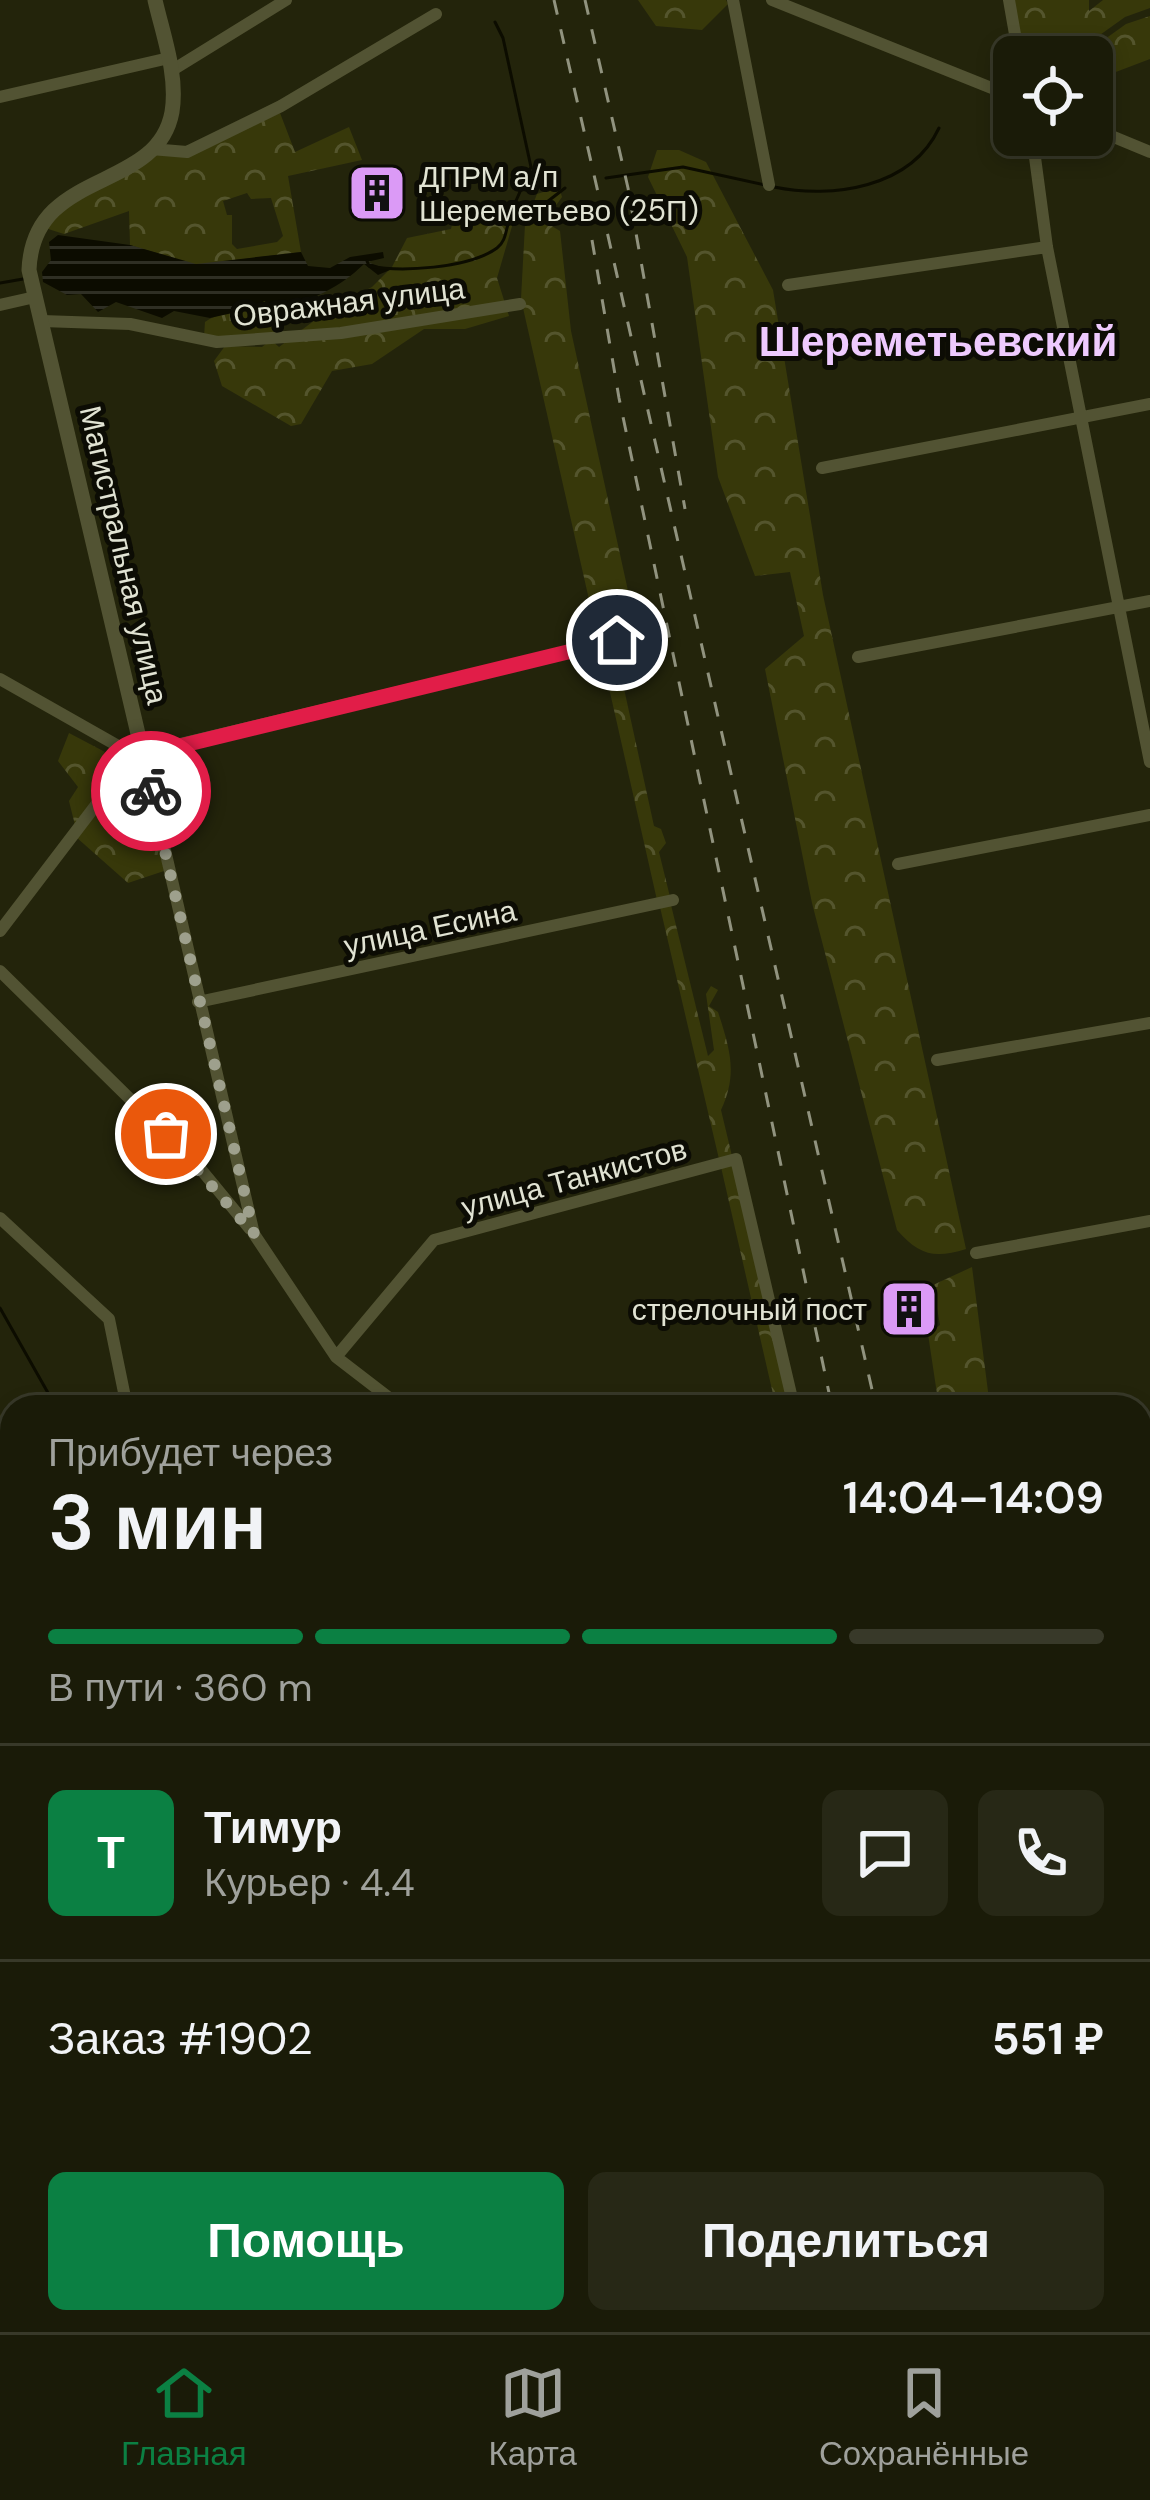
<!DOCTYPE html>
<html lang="ru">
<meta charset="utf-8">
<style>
:root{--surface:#1a1b08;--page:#272816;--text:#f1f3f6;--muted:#9fa19c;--line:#383929;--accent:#0b8043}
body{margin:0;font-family:"DM Sans",sans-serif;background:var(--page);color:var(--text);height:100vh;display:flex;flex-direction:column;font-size:45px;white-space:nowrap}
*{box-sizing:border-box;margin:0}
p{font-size:39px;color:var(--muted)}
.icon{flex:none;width:66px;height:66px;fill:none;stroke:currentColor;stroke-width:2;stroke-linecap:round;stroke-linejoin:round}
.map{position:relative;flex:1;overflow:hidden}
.panel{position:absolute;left:0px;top:1395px;width:1152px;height:939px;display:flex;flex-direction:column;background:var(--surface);border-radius:36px 36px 0 0;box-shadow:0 6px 18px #0003,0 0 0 3px var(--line)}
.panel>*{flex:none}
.fabs{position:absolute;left:993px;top:36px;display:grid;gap:24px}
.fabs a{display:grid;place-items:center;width:120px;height:120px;border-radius:18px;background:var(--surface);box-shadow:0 6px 18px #0003,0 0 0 3px var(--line);font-size:60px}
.pin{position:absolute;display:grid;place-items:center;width:102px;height:102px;color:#fff;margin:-51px;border:6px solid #fff;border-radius:50%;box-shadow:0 3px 12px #0007}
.courier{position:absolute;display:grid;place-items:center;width:120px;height:120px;margin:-60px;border:9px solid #e11d48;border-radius:50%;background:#fff;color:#222;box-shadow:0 3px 15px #0007}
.headline em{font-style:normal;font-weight:600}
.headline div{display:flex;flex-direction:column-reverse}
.headline{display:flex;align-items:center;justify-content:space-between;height:204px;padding:0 48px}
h1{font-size:78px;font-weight:600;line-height:90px}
.bar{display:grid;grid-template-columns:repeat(4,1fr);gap:18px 12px;align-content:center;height:144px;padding:0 48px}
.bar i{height:15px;border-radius:9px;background:var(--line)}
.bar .current{background:var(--accent)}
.bar p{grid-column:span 4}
.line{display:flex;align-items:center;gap:30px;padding:0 48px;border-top:3px solid var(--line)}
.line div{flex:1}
.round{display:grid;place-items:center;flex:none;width:126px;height:126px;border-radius:18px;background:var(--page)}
.primary-button{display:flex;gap:24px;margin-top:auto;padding:24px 48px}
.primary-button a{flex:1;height:138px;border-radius:18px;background:var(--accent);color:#fff;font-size:48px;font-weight:600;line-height:138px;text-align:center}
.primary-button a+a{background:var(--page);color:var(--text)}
.menu{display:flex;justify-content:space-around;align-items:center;height:168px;border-top:3px solid var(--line);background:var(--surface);font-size:33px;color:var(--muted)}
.menu a{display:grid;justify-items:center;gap:6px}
.menu .current{color:var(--accent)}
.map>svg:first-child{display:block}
.grass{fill:url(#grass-tufts)}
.forest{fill:url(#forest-crowns);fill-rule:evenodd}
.water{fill:url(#water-rules)}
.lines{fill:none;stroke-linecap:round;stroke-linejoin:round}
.stream{stroke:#0c0c00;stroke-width:3}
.minor{stroke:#525333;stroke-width:12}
.tertiary{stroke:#525333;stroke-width:15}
.rail{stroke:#91937f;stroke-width:3;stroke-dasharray:15 15;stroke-linecap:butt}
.done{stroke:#9ea08d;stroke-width:12;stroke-dasharray:0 21.6}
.route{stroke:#e11d48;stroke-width:15}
.labels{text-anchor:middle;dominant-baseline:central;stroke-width:10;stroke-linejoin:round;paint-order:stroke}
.poi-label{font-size:30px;fill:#e1e3d3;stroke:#0c0c04;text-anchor:start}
.street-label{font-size:30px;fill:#e1e3d3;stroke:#0c0c04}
.district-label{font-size:42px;font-weight:bold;fill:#eecafe;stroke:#0c0c04}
</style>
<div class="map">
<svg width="1150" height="2332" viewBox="0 0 1150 2332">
<defs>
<pattern id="grass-tufts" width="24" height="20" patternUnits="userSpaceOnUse" patternTransform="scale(3)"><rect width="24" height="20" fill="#37380a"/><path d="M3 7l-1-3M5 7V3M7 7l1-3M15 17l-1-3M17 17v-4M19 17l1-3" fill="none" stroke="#54552d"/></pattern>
<pattern id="forest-crowns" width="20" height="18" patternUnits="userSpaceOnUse" patternTransform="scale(3)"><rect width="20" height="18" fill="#37380a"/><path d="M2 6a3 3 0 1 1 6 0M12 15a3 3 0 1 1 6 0" fill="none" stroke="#54552d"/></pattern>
<pattern id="water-rules" width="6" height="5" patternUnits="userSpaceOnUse" patternTransform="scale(3)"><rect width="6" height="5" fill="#0c0c00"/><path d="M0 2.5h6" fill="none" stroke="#2f2f24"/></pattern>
</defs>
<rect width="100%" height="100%" fill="#23240b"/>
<!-- grass -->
<path class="grass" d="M264 301 283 313 281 335 204 337 205 322C222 309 250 315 264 301Z"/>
<!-- forest -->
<path class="forest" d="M638 0H726L728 4 702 30 656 26Z
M1012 0H1089V11L1103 0H1150V8L1125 17 1069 57H1022Z
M1150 16V59L1092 81V57H1080L1126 24Z
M280 113 295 152 349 127 362 160 288 176 301 252 196 265 130 245 129 211 64 234 42 227 53 213 153 155H188ZM247 193 251 199 271 198 283 236 277 242 237 249 232 244V215H227L223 201Z
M657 150H679L706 162 773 290 823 595 966 1249C934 1259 919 1255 897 1230L812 903 765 669 804 636 790 572 755 576 718 477 687 257 648 177Z
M559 187 562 197 549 215 550 225 560 231 571 331 639 641 636 665 616 652 654 826 661 829 666 843 659 852 670 897 657 900 521 299 525 225 537 194Z
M505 205 515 216 497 278 509 316 465 329H424L372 364 332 371 301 424 291 426 222 386 214 361 225 346 262 347 271 340 279 347 331 308 372 287 392 267 407 238 451 229 455 213Z
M69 733 105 752 97 769 107 772 116 756 128 760 76 829 69 801 78 787 58 761Z
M140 761 164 871 128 883 76 837Z
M671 905 708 1056 714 1050 706 994 711 986 718 990 709 1006 718 1012C730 1049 738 1074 721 1110L732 1156 719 1159 660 907Z
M733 1164 790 1407H776L721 1167Z
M972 1267 990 1407H939L928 1334 940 1325 933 1285Z
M0 1414 12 1440V1809L0 1811Z
M1150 1776V1943L1140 1944V1778Z
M12 1964V2275H0V1966Z"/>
<!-- water -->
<path class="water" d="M58 235 130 245 196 264 301 252 308 266 330 268 350 257 383 252 384 258 367 262 390 270 378 275 364 264C339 288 315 298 281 310L264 301 259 307 210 318 174 311 162 318 116 302 98 312 81 294 67 295 43 282 42 272 51 260 49 242Z"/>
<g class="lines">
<!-- stream -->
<path class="stream" d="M495 22 503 38 531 167 511 212
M606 178 683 167 765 185
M774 187C832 199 911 188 939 128
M367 261 369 266C400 272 468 269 497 248 508 240 505 225 512 215L534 212 565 188
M0 283 23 279
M0 1308 56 1407
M199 2322 203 2332
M22 2332 25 2322"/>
<!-- minor -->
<path class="minor" d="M733 0 769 185
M772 0 1014 97
M1009 0 1019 57
M171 71 286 0
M0 97 169 58
M1092 128 1150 152
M1032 135 1047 247 1150 762
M151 149 187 152 281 106 436 14
M788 285 1047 247
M0 305 35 297
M42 321 130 324 217 342 341 333 520 304
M822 468 1150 404
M858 657 1150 601
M0 679 134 755
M143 755 254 1234 336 1357 401 1407
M898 864 1150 815
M0 931 134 755 617 640
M0 971 199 1167 250 1229
M198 1002 673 900
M937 1060 1150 1023
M0 1218 109 1319 127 1407
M976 1253 1150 1221
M336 1357 434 1240 736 1159 794 1407
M1140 1424 1150 1422
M1140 1625 1150 1623
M1140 1765 1150 1763
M735 2322 736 2332"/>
<!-- tertiary -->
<path class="tertiary" d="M143 755 29 270C33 167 157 194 172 112 178 75 163 35 155 0"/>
<!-- rail -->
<path class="rail" d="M554 0 876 1407
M585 0 628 188 685 509
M592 240 619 398 832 1407
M1140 2082 1150 2093
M1140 2205 1150 2212
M1084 2322 1086 2332"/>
</g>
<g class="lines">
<!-- done -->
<path class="done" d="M151 791 254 1234 166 1134"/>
<!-- route -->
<path class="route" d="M151 791 143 755 617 640"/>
</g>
<!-- icons -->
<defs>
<g id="building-square" transform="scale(3)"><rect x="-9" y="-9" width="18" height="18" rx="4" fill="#db9af6" stroke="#0c0c04"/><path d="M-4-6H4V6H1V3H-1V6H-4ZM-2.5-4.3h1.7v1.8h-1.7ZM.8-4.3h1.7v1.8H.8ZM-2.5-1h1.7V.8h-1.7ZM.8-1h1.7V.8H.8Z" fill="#111"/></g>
</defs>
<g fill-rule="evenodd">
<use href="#building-square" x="377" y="193"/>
<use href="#building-square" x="909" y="1309"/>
</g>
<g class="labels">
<!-- poi labels -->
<g class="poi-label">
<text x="419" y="176">ДПРМ а/п<tspan x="419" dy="34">Шереметьево (25П)</tspan></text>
<text x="867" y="1309" text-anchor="end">стрелочный пост</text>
</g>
<!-- street labels -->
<g class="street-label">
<text transform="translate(349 302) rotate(-7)">Овражная улица</text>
<text transform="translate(124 555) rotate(77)">Магистральная улица</text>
<text transform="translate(430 928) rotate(-12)">улица Есина</text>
<text transform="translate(574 1178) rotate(-15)">улица Танкистов</text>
</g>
<!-- district labels -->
<g class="district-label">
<text x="938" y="341">Шереметьевский</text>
</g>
</g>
</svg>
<div class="fabs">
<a><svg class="icon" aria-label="locate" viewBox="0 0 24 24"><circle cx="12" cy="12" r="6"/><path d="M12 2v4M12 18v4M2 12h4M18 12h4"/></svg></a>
</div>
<div class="pin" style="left:166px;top:1134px;background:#ea580c"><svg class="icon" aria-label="bag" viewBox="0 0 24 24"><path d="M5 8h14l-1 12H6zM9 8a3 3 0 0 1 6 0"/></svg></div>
<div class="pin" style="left:617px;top:640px;background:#1f2937"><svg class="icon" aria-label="home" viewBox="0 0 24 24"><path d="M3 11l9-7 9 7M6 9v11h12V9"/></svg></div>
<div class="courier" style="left:151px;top:791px"><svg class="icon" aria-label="bike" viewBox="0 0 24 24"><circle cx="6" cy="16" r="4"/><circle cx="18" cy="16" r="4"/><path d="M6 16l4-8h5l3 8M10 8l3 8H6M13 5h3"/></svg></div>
<section class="panel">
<div class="headline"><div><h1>3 мин</h1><p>Прибудет через</p></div><em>14:04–14:09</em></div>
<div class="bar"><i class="current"></i><i class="current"></i><i class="current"></i><i></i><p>В пути · 360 m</p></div>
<div class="line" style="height:216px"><b class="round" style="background:var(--accent);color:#fff">Т</b><div><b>Тимур</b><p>Курьер · 4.4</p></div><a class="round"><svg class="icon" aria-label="chat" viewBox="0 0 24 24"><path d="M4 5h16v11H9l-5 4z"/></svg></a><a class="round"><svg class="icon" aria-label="phone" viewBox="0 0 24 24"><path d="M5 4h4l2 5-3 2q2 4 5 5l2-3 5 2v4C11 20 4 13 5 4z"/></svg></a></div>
<div class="line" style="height:156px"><div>Заказ #1902</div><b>551 ₽</b></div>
<div class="primary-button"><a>Помощь</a><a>Поделиться</a></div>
</section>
</div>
<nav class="menu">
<a class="current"><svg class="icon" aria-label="home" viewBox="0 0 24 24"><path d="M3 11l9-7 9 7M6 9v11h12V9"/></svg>Главная</a>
<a><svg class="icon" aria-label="map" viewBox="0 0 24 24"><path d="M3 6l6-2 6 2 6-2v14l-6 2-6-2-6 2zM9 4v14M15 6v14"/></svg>Карта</a>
<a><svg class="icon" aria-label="saved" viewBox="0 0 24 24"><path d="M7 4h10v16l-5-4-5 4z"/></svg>Сохранённые</a>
</nav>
